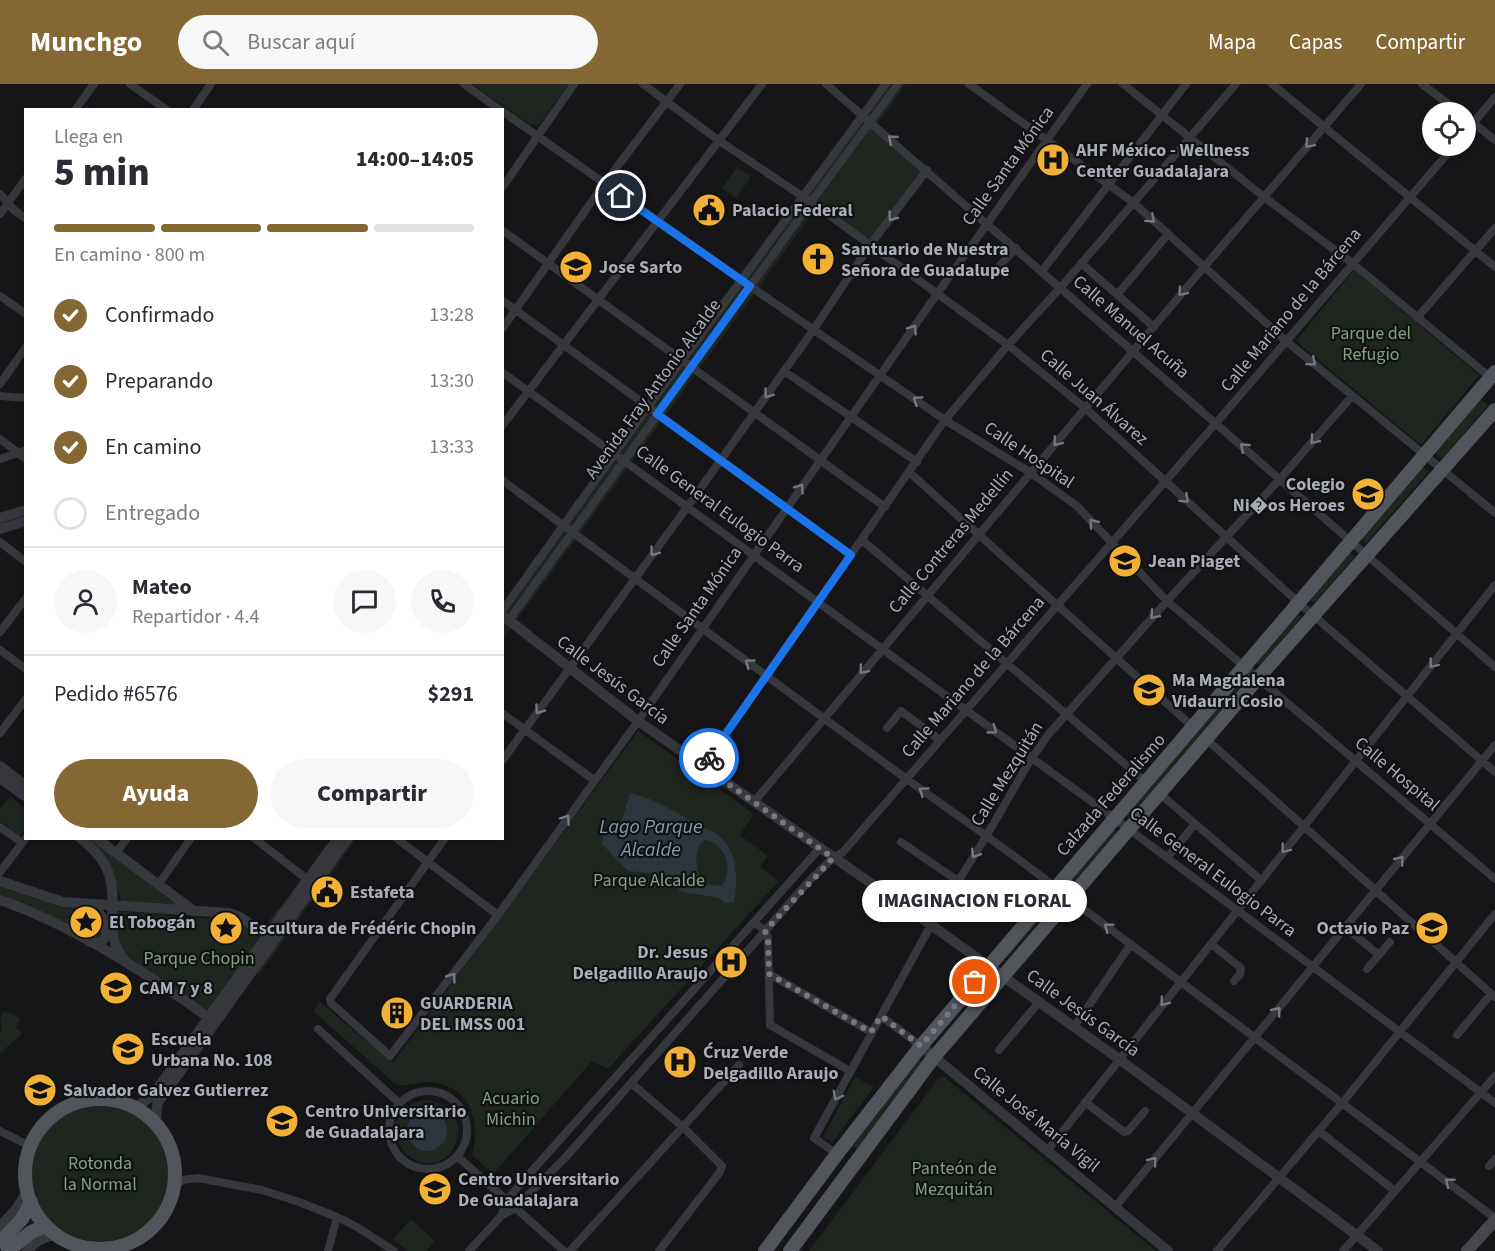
<!DOCTYPE html>
<html lang="es">
<meta charset="utf-8">
<style>
:root{--surface:#fff;--page:#f7f7f7;--text:#2b2b33;--muted:#7c7c81;--line:#e1e1e2;--accent:#856733}
body{margin:0;font-family:"Source Sans 3",sans-serif;background:var(--page);color:var(--text);height:100vh;display:flex;flex-direction:column;font-size:22px;white-space:nowrap}
*{box-sizing:border-box;margin:0}
p{font-size:20px;color:var(--muted)}
.icon{flex:none;width:33px;height:33px;fill:none;stroke:currentColor;stroke-width:2;stroke-linecap:round;stroke-linejoin:round}
.map{position:relative;flex:1;overflow:hidden}
.details{position:absolute;left:24px;top:24px;width:480px;height:732px;display:flex;flex-direction:column;background:var(--surface);border-radius:0px;box-shadow:0 3px 9px #0003}
.details>*{flex:none}
.fabs{position:absolute;left:1422px;top:18px;display:grid;gap:12px}
.fabs a{display:grid;place-items:center;width:54px;height:54px;border-radius:50%;background:var(--surface);box-shadow:0 3px 9px #0003;font-size:30px}
.pin{position:absolute;display:grid;place-items:center;width:51px;height:51px;color:#fff;margin:-26px;border:3px solid #fff;border-radius:50%;box-shadow:0 2px 6px #0007}
.courier{position:absolute;display:grid;place-items:center;width:60px;height:60px;margin:-30px;border:4px solid #1a73e8;border-radius:50%;background:#fff;color:#222;box-shadow:0 2px 8px #0007}
.bubble{position:absolute;height:42px;border-radius:21px;background:var(--surface);box-shadow:0 3px 9px #0003;font-size:20px;font-weight:800;line-height:42px;text-align:center}
.headline em{font-style:normal;font-weight:800}
.headline div{display:flex;flex-direction:column-reverse}
.headline{display:flex;align-items:center;justify-content:space-between;height:102px;padding:0 30px}
h1{font-size:39px;font-weight:800;line-height:45px}
.bar{display:grid;grid-template-columns:repeat(4,1fr);gap:9px 6px;align-content:center;height:72px;padding:0 30px}
.bar i{height:8px;border-radius:4px;background:var(--line)}
.bar .active{background:var(--accent)}
.bar p{grid-column:span 4}
.line{display:flex;align-items:center;gap:15px;padding:0 30px;border-top:2px solid var(--line)}
.line div{flex:1}
.round{display:grid;place-items:center;flex:none;width:63px;height:63px;border-radius:32px;background:var(--page)}
ol{padding:0 30px;list-style:none}
li{display:flex;align-items:center;gap:18px;height:66px}
li p{margin-inline-start:auto}
li .icon{padding:6px;border-radius:50%;background:var(--accent);color:#fff;stroke-width:4}
li:last-child{color:var(--muted)}
li i{width:33px;height:33px;border:3px solid var(--line);border-radius:50%}
.primary-button{display:flex;gap:12px;margin-top:auto;padding:12px 30px}
.primary-button a{flex:1;height:69px;border-radius:36px;background:var(--accent);color:#fff;font-size:24px;font-weight:800;line-height:69px;text-align:center}
.primary-button a+a{background:var(--page);color:var(--text)}
header{display:flex;align-items:center;gap:36px;box-sizing:border-box;height:84px;padding:0 30px;background:var(--accent);color:#fff}
header strong{font-size:28px}
nav{display:flex;gap:33px;margin-inline-start:auto;font-size:21px}
.search{width:420px;height:54px;background:var(--page);display:flex;align-items:center;gap:15px;box-sizing:border-box;padding:0 21px;border-radius:33px;color:var(--muted);font-size:22px}
.map>svg:first-child{display:block}
.green{fill:#1e261f;fill-rule:evenodd}
.water{fill:#2c353c;fill-rule:evenodd}
.lines{fill:none;stroke-linecap:round;stroke-linejoin:round}
.minor{stroke:#37383d;stroke-width:8}
.tertiary{stroke:#37383d;stroke-width:10}
.secondary{stroke:#45474d;stroke-width:12}
.primary{stroke:#53555c;stroke-width:14}
.oneway{stroke:#757881}
.done{stroke:#757880;stroke-width:6;stroke-dasharray:0 10.8}
.route{stroke:#1a73e8;stroke-width:8}
.labels{text-anchor:middle;dominant-baseline:central;stroke-width:4.5;stroke-linejoin:round;paint-order:stroke}
.poi-label{font-size:18px;font-weight:bold;fill:#a8adb8;stroke:#111113;text-anchor:start}
.street-label{font-size:18px;fill:#a8adb8;stroke:#111113}
.park-label{font-size:18px;fill:#7fa381;stroke:#111113}
.water-label{font-size:20px;font-style:italic;fill:#7f9bb3;stroke:#111113}
</style>
<header>
<strong>Munchgo</strong>
<div class="search"><svg class="icon" aria-label="search" viewBox="0 0 24 24"><circle cx="10" cy="10" r="6"/><path d="M15 15l6 6"/></svg>Buscar aquí</div>
<nav><a>Mapa</a><a>Capas</a><a>Compartir</a></nav>
</header>
<div class="map">
<svg width="1495" height="1167" viewBox="0 0 1495 1167">
<rect width="100%" height="100%" fill="#161618"/>
<!-- green -->
<path class="green" d="M472 0H569L540 40 531 41Z
M880 0H906L874 45 921 88 872 154 868 155 819 120 503 555V521L675 278Z
M737 83 751 93 736 114 722 104Z
M1354 186 1479 291 1421 361 1296 257Z
M1479 314 1488 321 1442 375 1433 368Z
M1422 382 1429 387 1366 459 1360 453Z
M1348 467 1355 472 1314 519 1308 514Z
M1296 528 1302 533 1260 582 1253 576Z
M1241 591 1247 596 1129 734 1123 729Z
M638 647 754 730 740 751 768 772 760 783 779 797 608 985 592 977 493 1090 472 1071C482 1038 469 1001 430 998 418 997 405 1005 394 999L313 927 320 918 393 979Z
M10 712 25 724V745L20 752 0 737V725Z
M1110 742 1117 748 1006 875 1003 873Z
M85 755H91L180 823 122 818 110 782Z
M332 755H356L259 891 247 881 268 851 262 846Z
M0 801 64 823 95 827 104 849 100 857 35 824 0 812Z
M114 827 239 837 263 854 207 930 128 875 120 865Z
M3 928 10 929 20 934 16 944 22 950 0 969V948L2 946 0 937Z
M915 973 922 978 857 1065 850 1060Z
M943 992 1156 1167H809L939 994Z
M855 993 874 1003 832 1058 823 1053Z
M423 1016C447 1017 468 1038 454 1063 424 1114 356 1033 423 1016ZM424 1027C445 1028 453 1049 439 1064L413 1063 406 1051Z
M30 1089a70 70 0 1 1 140 0a70 70 0 1 1-140 0Z
M411 1135 435 1157 427 1167H408L393 1155Z"/>
<!-- water -->
<path class="water" d="M630 709C654 714 675 728 696 740 703 745 710 745 717 750 738 766 738 794 734 818L725 819 719 814 683 808 650 789 628 787 602 760 604 748 622 736ZM706 756C727 761 733 785 722 802L703 800C695 786 694 772 701 758Z
M407 1047a20 20 0 1 1 40 0a20 20 0 1 1-40 0Z"/>
<g class="lines">
<!-- minor -->
<path class="minor" d="M130 0 167 26
M464 0 500 26
M643 0 718 56 811 118 1008 261 1085 324 1300 520 1495 688
M826 0 1495 583
M969 0 1134 119 1286 257 1495 429
M1123 0 1264 113 1352 179 1491 294
M1272 0 1495 183
M1422 0 1459 28
M75 26 94 0
M193 26 211 0
M502 27 757 207 945 336 1031 389 1077 422 1167 517 1495 795
M1466 33 1495 56
M1466 48 1495 13
M502 104 574 0
M0 110 14 126 26 135
M0 130 26 94
M502 146 885 423
M1081 179 1154 243
M1042 187 1186 0
M993 189 1016 164
M1117 211 1168 150
M0 212 26 230
M502 216 851 471
M1417 234 1495 144
M502 245 604 100 680 0
M784 287 917 378
M502 288 1110 731 1495 1019
M0 300 26 263
M0 312 26 314
M502 342 762 0
M0 355 26 375
M0 375 26 366
M909 388 1193 643
M502 396C629 490 755 584 882 677 940 720 999 759 1055 803
M862 456 1146 698
M0 458 26 478
M502 527 648 323 886 0
M509 536 811 118 898 0
M0 548 26 514
M0 566 26 585
M502 629 594 696
M887 644 901 627 940 656
M0 649 26 615
M1206 655 1495 913
M502 677 688 422 814 245 870 161 927 86
M703 682 945 336 1008 261 1061 203 1236 0
M1159 709 1261 796
M754 718 1204 183 1361 0
M0 743 17 755
M254 754 308 796
M396 754 498 831
M445 754 330 915 331 919 390 972 498 831 638 637 937 210 1087 0
M901 758 958 797
M116 769 127 754
M1167 774 1195 740
M0 788 26 754
M158 801 191 754
M1069 814 1495 1134
M754 838 765 847 768 854 770 941 850 987
M1345 843 1379 871
M1211 860 1241 884 1240 890 1234 897
M1367 885 1390 858
M769 890 871 948
M881 932 921 962
M1074 943 1131 860
M318 945 399 1019
M1457 951 1491 910
M999 966 1039 918
M631 999 683 1043 722 1082 720 1088 659 1167
M389 1046a39 39 0 1 1 78 0a39 39 0 1 1-78 0Z
M1085 1018 1124 1048 1128 1047 1145 1027
M0 1047 30 1062
M1319 1047 1395 1107
M1048 1066 1495 501
M837 1070 814 1054 931 841 987 751 1028 680 1048 651 1167 517 1280 395 1352 312
M458 1073 564 1167
M1489 1082 1495 1075
M173 1104 183 1096 198 1094 262 1106 299 1118 337 1133 357 1143 394 1167
M1116 1122 1495 661
M502 1131 506 1117 523 1097 820 764
M328 1167 337 1133
M469 1167 502 1131 514 1125 565 1074 809 797 833 774 843 768 1216 339 1454 62
M570 1167 739 981
M1217 1167 1343 1018 1495 830
M1343 1167 1495 992"/>
<!-- tertiary -->
<path class="tertiary" d="M0 434 26 426
M0 445 26 437
M502 531 638 637 931 841 1119 975 1378 1167
M0 682 26 702
M0 694 26 713
M80 754C139 798 93 839 125 877
M96 754 194 827
M0 797 63 818 229 829 238 832 268 851 269 858 264 865
M0 816C72 841 147 889 209 934
M90 858 100 859 107 852 102 833 93 821
M921 962 1168 1167
M135 1024 152 1012 338 754
M156 1041 157 1021 159 1017 348 754
M0 1142 17 1124 27 1107
M27 1167 39 1156 55 1150"/>
<!-- secondary -->
<path class="secondary" d="M1467 1167 1495 1136"/>
<!-- primary -->
<path class="primary" d="M25 1090a75 75 0 1 1 150 0a75 75 0 1 1-150 0Z
M0 1158 22 1135 31 1118
M8 1167 31 1148 46 1142
M765 1167 837 1070 921 962 1495 288
M790 1167 934 973 1259 593 1495 326"/>
</g>
<!-- one-way arrows -->
<defs><path id="oneway-chevron" d="M-2-3.5L2.5 0L-2 3.5" fill="none" stroke-width="1.6" stroke-linecap="round" stroke-linejoin="round" transform="scale(1.5)"/></defs>
<g class="oneway">
<use href="#oneway-chevron" transform="translate(892 55) rotate(-139)"/>
<use href="#oneway-chevron" transform="translate(1309 60) rotate(131)"/>
<use href="#oneway-chevron" transform="translate(892 133) rotate(127)"/>
<use href="#oneway-chevron" transform="translate(1151 135) rotate(42)"/>
<use href="#oneway-chevron" transform="translate(1182 208) rotate(130)"/>
<use href="#oneway-chevron" transform="translate(913 245) rotate(-55)"/>
<use href="#oneway-chevron" transform="translate(1312 278) rotate(40)"/>
<use href="#oneway-chevron" transform="translate(768 310) rotate(126)"/>
<use href="#oneway-chevron" transform="translate(917 316) rotate(-145)"/>
<use href="#oneway-chevron" transform="translate(1314 356) rotate(131)"/>
<use href="#oneway-chevron" transform="translate(1057 358) rotate(130)"/>
<use href="#oneway-chevron" transform="translate(1244 363) rotate(-139)"/>
<use href="#oneway-chevron" transform="translate(800 404) rotate(-55)"/>
<use href="#oneway-chevron" transform="translate(1185 415) rotate(42)"/>
<use href="#oneway-chevron" transform="translate(1093 439) rotate(-131)"/>
<use href="#oneway-chevron" transform="translate(654 468) rotate(126)"/>
<use href="#oneway-chevron" transform="translate(1154 531) rotate(131)"/>
<use href="#oneway-chevron" transform="translate(749 579) rotate(-144)"/>
<use href="#oneway-chevron" transform="translate(1433 580) rotate(128)"/>
<use href="#oneway-chevron" transform="translate(863 586) rotate(130)"/>
<use href="#oneway-chevron" transform="translate(539 626) rotate(125)"/>
<use href="#oneway-chevron" transform="translate(993 646) rotate(36)"/>
<use href="#oneway-chevron" transform="translate(923 707) rotate(-145)"/>
<use href="#oneway-chevron" transform="translate(566 735) rotate(-55)"/>
<use href="#oneway-chevron" transform="translate(1285 765) rotate(128)"/>
<use href="#oneway-chevron" transform="translate(975 770) rotate(122)"/>
<use href="#oneway-chevron" transform="translate(1400 776) rotate(-51)"/>
<use href="#oneway-chevron" transform="translate(1108 843) rotate(-143)"/>
<use href="#oneway-chevron" transform="translate(452 893) rotate(-53)"/>
<use href="#oneway-chevron" transform="translate(1164 918) rotate(128)"/>
<use href="#oneway-chevron" transform="translate(1277 927) rotate(-51)"/>
<use href="#oneway-chevron" transform="translate(837 1012) rotate(118)"/>
<use href="#oneway-chevron" transform="translate(1153 1077) rotate(-50)"/>
<use href="#oneway-chevron" transform="translate(1449 1098) rotate(-142)"/>
</g>
<g class="lines">
<!-- done -->
<path class="done" d="M709 674 703 682 833 774 765 847 768 854 769 890 871 948 881 932 921 962 975 898"/>
<!-- route -->
<path class="route" d="M621 112 750 202 657 330 851 471 709 674"/>
</g>
<!-- icons -->
<defs>
<g id="hospital-disc" transform="scale(1.725)"><circle r="9.5" fill="#f2b134" stroke="#111113"/><path d="M-5-5h3v3.5h4V-5h3V5h-3V1.5h-4V5h-3Z" fill="#111"/></g>
<g id="civic-disc" transform="scale(1.725)"><circle r="9.5" fill="#f2b134" stroke="#111113"/><path d="M-.6-6.5H3V-4.5H.6V-3L4-1V1h2V6H-6V1h2V-1L-.6-3ZM-1.2 2.5V6h2.4V2.5Z" fill="#111"/></g>
<g id="church-disc" transform="scale(1.725)"><circle r="9.5" fill="#f2b134" stroke="#111113"/><path d="M-1.2-6h2.4v3.5h3.3v2.4h-3.3V6h-2.4V-.1h-3.3v-2.4h3.3Z" fill="#111"/></g>
<g id="school-disc" transform="scale(1.725)"><circle r="9.5" fill="#f2b134" stroke="#111113"/><path d="M0-5L7-2L0 1L-7-2ZM-4 1L0 2.5L4 1V4Q0 6-4 4Z" fill="#111"/></g>
<g id="sight-disc" transform="scale(1.725)"><circle r="9.5" fill="#f2b134" stroke="#111113"/><path d="M0-6L1.8-2.2L6-1.7L2.9 1.2L3.7 5.4L0 3.3L-3.7 5.4L-2.9 1.2L-6-1.7L-1.8-2.2Z" fill="#111"/></g>
<g id="building-disc" transform="scale(1.725)"><circle r="9.5" fill="#f2b134" stroke="#111113"/><path d="M-4-6H4V6H1V3H-1V6H-4ZM-2.5-4.3h1.7v1.8h-1.7ZM.8-4.3h1.7v1.8H.8ZM-2.5-1h1.7V.8h-1.7ZM.8-1h1.7V.8H.8Z" fill="#111"/></g>
<g id="university-disc" transform="scale(1.725)"><circle r="9.5" fill="#f2b134" stroke="#111113"/><path d="M0-5L7-2L0 1L-7-2ZM-4 1L0 2.5L4 1V4Q0 6-4 4Z" fill="#111"/></g>
</defs>
<g fill-rule="evenodd">
<use href="#hospital-disc" x="1053" y="76"/>
<use href="#civic-disc" x="709" y="126"/>
<use href="#church-disc" x="818" y="175"/>
<use href="#school-disc" x="576" y="183"/>
<use href="#school-disc" x="1368" y="410"/>
<use href="#school-disc" x="1125" y="477"/>
<use href="#school-disc" x="1149" y="606"/>
<use href="#civic-disc" x="327" y="808"/>
<use href="#sight-disc" x="86" y="838"/>
<use href="#sight-disc" x="226" y="844"/>
<use href="#school-disc" x="1432" y="844"/>
<use href="#hospital-disc" x="731" y="878"/>
<use href="#school-disc" x="116" y="904"/>
<use href="#building-disc" x="397" y="929"/>
<use href="#school-disc" x="128" y="965"/>
<use href="#hospital-disc" x="680" y="978"/>
<use href="#school-disc" x="40" y="1006"/>
<use href="#university-disc" x="282" y="1037"/>
<use href="#university-disc" x="435" y="1105"/>
</g>
<g class="labels">
<!-- poi labels -->
<g class="poi-label">
<text x="1076" y="66">AHF México - Wellness<tspan x="1076" dy="21">Center Guadalajara</tspan></text>
<text x="732" y="126">Palacio Federal</text>
<text x="841" y="165">Santuario de Nuestra<tspan x="841" dy="21">Señora de Guadalupe</tspan></text>
<text x="599" y="183">Jose Sarto</text>
<text x="1345" y="400" text-anchor="end">Colegio<tspan x="1345" dy="21">Ni�os Heroes</tspan></text>
<text x="1148" y="477">Jean Piaget</text>
<text x="1172" y="596">Ma Magdalena<tspan x="1172" dy="21">Vidaurri Cosio</tspan></text>
<text x="350" y="808">Estafeta</text>
<text x="109" y="838">El Tobogán</text>
<text x="249" y="844">Escultura de Frédéric Chopin</text>
<text x="1409" y="844" text-anchor="end">Octavio Paz</text>
<text x="708" y="868" text-anchor="end">Dr. Jesus<tspan x="708" dy="21">Delgadillo Araujo</tspan></text>
<text x="139" y="904">CAM 7 y 8</text>
<text x="420" y="919">GUARDERIA<tspan x="420" dy="21">DEL IMSS 001</tspan></text>
<text x="151" y="955">Escuela<tspan x="151" dy="21">Urbana No. 108</tspan></text>
<text x="703" y="968">Ćruz Verde<tspan x="703" dy="21">Delgadillo Araujo</tspan></text>
<text x="63" y="1006">Salvador Galvez Gutierrez</text>
<text x="305" y="1027">Centro Universitario<tspan x="305" dy="21">de Guadalajara</tspan></text>
<text x="458" y="1095">Centro Universitario<tspan x="458" dy="21">De Guadalajara</tspan></text>
</g>
<!-- street labels -->
<g class="street-label">
<text transform="translate(1008 82) rotate(-54)">Calle Santa Mónica</text>
<text transform="translate(1291 226) rotate(-50)">Calle Mariano de la Bárcena</text>
<text transform="translate(1131 243) rotate(41)">Calle Manuel Acuña</text>
<text transform="translate(653 305) rotate(-54)">Avenida Fray Antonio Alcalde</text>
<text transform="translate(1094 313) rotate(41)">Calle Juan Álvarez</text>
<text transform="translate(1029 371) rotate(34)">Calle Hospital</text>
<text transform="translate(720 425) rotate(36)">Calle General Eulogio Parra</text>
<text transform="translate(951 457) rotate(-50)">Calle Contreras Medellín</text>
<text transform="translate(697 523) rotate(-55)">Calle Santa Mónica</text>
<text transform="translate(973 593) rotate(-49)">Calle Mariano de la Bárcena</text>
<text transform="translate(613 596) rotate(37)">Calle Jesús García</text>
<text transform="translate(1007 690) rotate(-58)">Calle Mezquitán</text>
<text transform="translate(1397 690) rotate(40)">Calle Hospital</text>
<text transform="translate(1111 711) rotate(-49)">Calzada Federalismo</text>
<text transform="translate(1213 788) rotate(37)">Calle General Eulogio Parra</text>
<text transform="translate(1083 929) rotate(36)">Calle Jesús García</text>
<text transform="translate(1036 1035) rotate(39)">Calle José María Vigil</text>
</g>
<!-- park labels -->
<g class="park-label">
<text x="1371" y="249">Parque del<tspan x="1371" dy="21">Refugio</tspan></text>
<text x="649" y="796">Parque Alcalde</text>
<text x="199" y="874">Parque Chopin</text>
<text x="511" y="1014">Acuario<tspan x="511" dy="21">Michin</tspan></text>
<text x="100" y="1079">Rotonda<tspan x="100" dy="21">la Normal</tspan></text>
<text x="954" y="1084">Panteón de<tspan x="954" dy="21">Mezquitán</tspan></text>
</g>
<!-- water labels -->
<g class="water-label">
<text x="651" y="743">Lago Parque<tspan x="651" dy="23">Alcalde</tspan></text>
</g>
</g>
</svg>
<div class="fabs">
<a><svg class="icon" aria-label="locate" viewBox="0 0 24 24"><circle cx="12" cy="12" r="6"/><path d="M12 2v4M12 18v4M2 12h4M18 12h4"/></svg></a>
</div>
<div class="pin" style="left:975px;top:898px;background:#ea580c"><svg class="icon" aria-label="bag" viewBox="0 0 24 24"><path d="M5 8h14l-1 12H6zM9 8a3 3 0 0 1 6 0"/></svg></div>
<div class="pin" style="left:621px;top:112px;background:#1f2937"><svg class="icon" aria-label="home" viewBox="0 0 24 24"><path d="M3 11l9-7 9 7M6 9v11h12V9"/></svg></div>
<div class="courier" style="left:709px;top:674px"><svg class="icon" aria-label="bike" viewBox="0 0 24 24"><circle cx="6" cy="16" r="4"/><circle cx="18" cy="16" r="4"/><path d="M6 16l4-8h5l3 8M10 8l3 8H6M13 5h3"/></svg></div>
<div class="bubble" style="left:862px;top:796px;width:225px">IMAGINACION FLORAL</div>
<section class="details">
<div class="headline"><div><h1>5 min</h1><p>Llega en</p></div><em>14:00–14:05</em></div>
<div class="bar"><i class="active"></i><i class="active"></i><i class="active"></i><i></i><p>En camino · 800 m</p></div>
<ol>
<li><svg class="icon" aria-label="check" viewBox="0 0 24 24"><path d="M5 12l5 5 9-10"/></svg>Confirmado<p>13:28</p></li>
<li><svg class="icon" aria-label="check" viewBox="0 0 24 24"><path d="M5 12l5 5 9-10"/></svg>Preparando<p>13:30</p></li>
<li><svg class="icon" aria-label="check" viewBox="0 0 24 24"><path d="M5 12l5 5 9-10"/></svg>En camino<p>13:33</p></li>
<li><i></i>Entregado</li>
</ol>
<div class="line" style="height:108px"><a class="round"><svg class="icon" aria-label="person" viewBox="0 0 24 24"><circle cx="12" cy="8" r="4"/><path d="M4 21q1-7 8-7t8 7"/></svg></a><div><b>Mateo</b><p>Repartidor · 4.4</p></div><a class="round"><svg class="icon" aria-label="chat" viewBox="0 0 24 24"><path d="M4 5h16v11H9l-5 4z"/></svg></a><a class="round"><svg class="icon" aria-label="phone" viewBox="0 0 24 24"><path d="M5 4h4l2 5-3 2q2 4 5 5l2-3 5 2v4C11 20 4 13 5 4z"/></svg></a></div>
<div class="line" style="height:78px"><div>Pedido #6576</div><b>$291</b></div>
<div class="primary-button"><a>Ayuda</a><a>Compartir</a></div>
</section>
</div>
